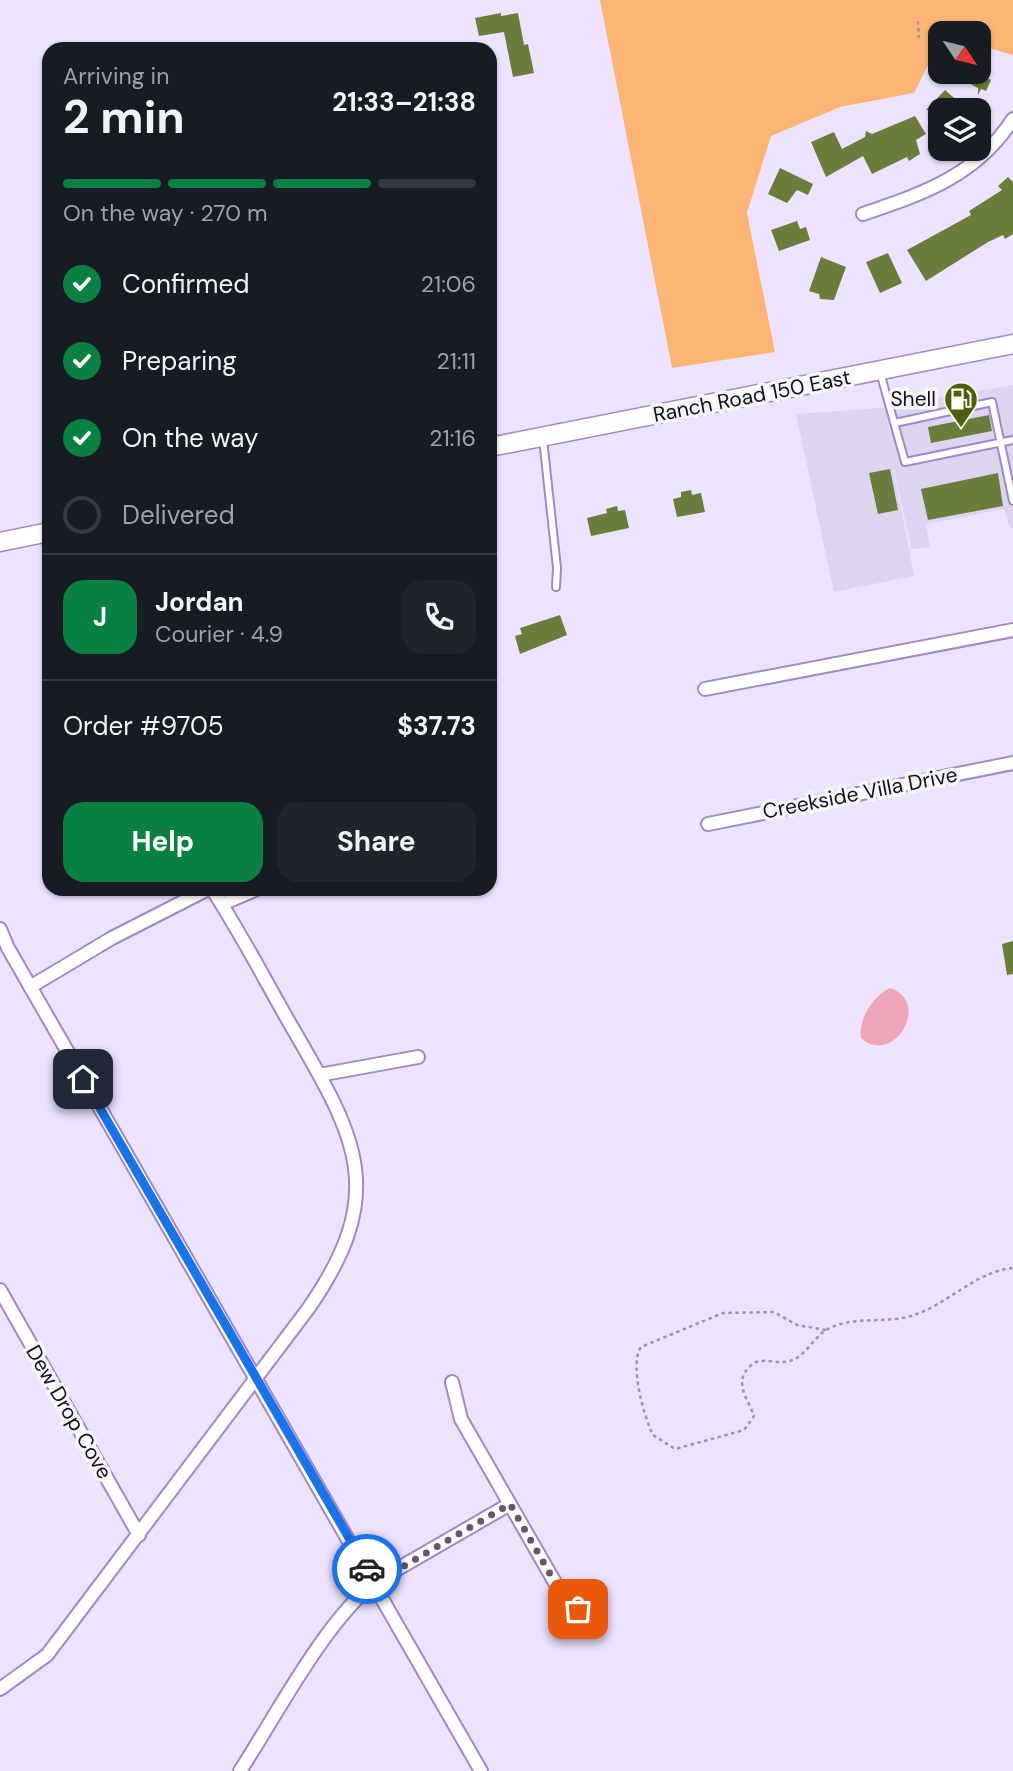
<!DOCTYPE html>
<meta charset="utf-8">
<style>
:root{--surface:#171b24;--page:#20242c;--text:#f1f3f6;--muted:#9ea1a6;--line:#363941;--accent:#0b8043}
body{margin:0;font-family:"DM Sans",sans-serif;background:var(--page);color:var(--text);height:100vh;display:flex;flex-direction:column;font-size:26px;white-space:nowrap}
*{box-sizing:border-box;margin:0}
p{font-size:23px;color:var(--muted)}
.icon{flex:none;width:38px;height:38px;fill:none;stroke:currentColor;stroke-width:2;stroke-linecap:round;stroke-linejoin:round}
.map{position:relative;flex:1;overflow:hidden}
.panel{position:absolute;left:42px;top:42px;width:455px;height:854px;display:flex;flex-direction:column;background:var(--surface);border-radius:21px;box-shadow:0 2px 5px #0004}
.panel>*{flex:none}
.needle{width:46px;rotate:125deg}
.buttons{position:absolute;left:928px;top:21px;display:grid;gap:14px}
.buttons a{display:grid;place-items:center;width:63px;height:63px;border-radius:14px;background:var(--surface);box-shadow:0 2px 5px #0004;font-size:35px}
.pin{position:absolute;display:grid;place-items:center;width:60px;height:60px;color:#fff;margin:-30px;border-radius:14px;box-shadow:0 4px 10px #0006}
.courier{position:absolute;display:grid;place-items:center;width:70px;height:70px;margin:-35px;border:5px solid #1a73e8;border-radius:50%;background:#fff;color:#222;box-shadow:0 2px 9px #0007}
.headline em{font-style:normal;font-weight:700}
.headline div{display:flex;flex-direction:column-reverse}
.headline{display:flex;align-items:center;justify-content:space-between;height:119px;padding:0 21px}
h1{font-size:46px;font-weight:700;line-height:52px}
.bar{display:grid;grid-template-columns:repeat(4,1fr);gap:10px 7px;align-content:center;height:84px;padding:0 21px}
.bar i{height:9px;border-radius:5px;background:var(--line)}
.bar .active{background:var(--accent)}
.bar p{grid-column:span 4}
.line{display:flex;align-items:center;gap:18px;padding:0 21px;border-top:2px solid var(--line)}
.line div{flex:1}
.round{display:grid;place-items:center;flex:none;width:74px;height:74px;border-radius:21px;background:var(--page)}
ol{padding:0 21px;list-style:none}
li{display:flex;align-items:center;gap:21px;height:77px}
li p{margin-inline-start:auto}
li .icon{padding:7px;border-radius:50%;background:var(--accent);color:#fff;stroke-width:4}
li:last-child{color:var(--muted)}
li i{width:38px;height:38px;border:4px solid var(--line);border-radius:50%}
.action{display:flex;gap:14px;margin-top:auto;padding:14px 21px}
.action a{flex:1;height:80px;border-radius:21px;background:var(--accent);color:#fff;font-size:28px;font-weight:700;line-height:80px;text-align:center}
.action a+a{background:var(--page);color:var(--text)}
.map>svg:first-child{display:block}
.built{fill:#dfd4f0}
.green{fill:#fcb574}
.water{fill:#f1a5b9}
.building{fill:#6b7d3d}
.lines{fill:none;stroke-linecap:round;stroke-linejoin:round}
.lane-casing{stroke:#a188c6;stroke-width:10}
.street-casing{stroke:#a188c6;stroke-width:16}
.secondary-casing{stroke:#a188c6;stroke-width:21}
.path{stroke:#9c92ab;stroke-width:2.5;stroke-dasharray:3.5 3.5;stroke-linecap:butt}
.lane{stroke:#fff;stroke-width:6}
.street{stroke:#fff;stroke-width:12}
.secondary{stroke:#fff;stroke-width:18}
.done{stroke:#625870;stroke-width:7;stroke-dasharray:0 12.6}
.route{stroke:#1a73e8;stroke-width:9}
.labels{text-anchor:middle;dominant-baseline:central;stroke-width:7;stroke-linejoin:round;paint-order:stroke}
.street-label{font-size:21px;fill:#170d24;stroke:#f6f6f6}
.poi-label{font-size:21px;fill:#170d24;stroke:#f6f6f6;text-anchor:end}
</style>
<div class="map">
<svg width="1013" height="1771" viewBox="0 0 1013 1771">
<rect width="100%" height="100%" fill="#ede3fe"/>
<!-- built -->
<path class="built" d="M1013 385V528L1010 529 1004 509 926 524 930 548 912 549 891 458 914 576 834 592 796 414 880 408Z"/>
<!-- green -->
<path class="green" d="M600 0H1013V55L978 45V33H940V41L914 93 840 107 771 136 747 213 775 352 672 368Z"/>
<!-- water -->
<path class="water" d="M890 988C933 1003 892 1067 861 1038 858 1019 873 996 890 988Z"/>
<!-- building -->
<path class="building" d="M501 13V16L518 13 524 45 528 44 534 73 513 77 504 32 479 36 475 18Z
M978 63 991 69 987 78 991 80 986 91 981 89 978 95V88L947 72H978Z
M945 90 968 110H926Z
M915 116 926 134 916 140 920 154 909 161 907 157 872 174 863 156 826 177 811 142 834 132 842 149 865 137 866 131 872 134Z
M780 168 813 184 808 195 797 190 787 203 768 194Z
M1008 177 1013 182V234L1005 239 1003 235 988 242 926 281 907 250 971 215 969 211 1002 190 998 186Z
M797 221 800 229 806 227 810 240 779 251 771 230Z
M888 253 902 283 880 293 866 262Z
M821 257 846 267 834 300 820 299 819 294 809 291Z
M989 415 992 431 931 443 928 427Z
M890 469 898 510 878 514 869 473Z
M998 473 1003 506 928 520 921 489Z
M691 490 692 495 701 493 705 512 677 517 673 499 681 497V492Z
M617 506 618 511 625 510 629 528 591 536 587 518 607 513 606 509Z
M560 615 567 635 520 654 515 636 522 634 520 628Z
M1013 941V974L1007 975 1002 944Z"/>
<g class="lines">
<!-- lane casing -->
<g class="lane-casing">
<path id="lane" d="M880 372 905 462 1013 440
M895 423 992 402 1013 501
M543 439 557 568 556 587"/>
</g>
<!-- street casing -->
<g class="street-casing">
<path id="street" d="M863 214C924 193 976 176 1013 119
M705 689 1013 630
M708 824 1013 763
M222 904 257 889
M0 929 8 948 481 1771
M30 987 112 938 208 889
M319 1075 418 1057
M0 1290 139 1535
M452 1382 461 1419 565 1600 592 1617
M0 1689 47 1655 308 1309C391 1190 355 1136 289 1022 264 978 240 932 212 889
M240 1771C277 1714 324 1623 375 1582L510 1504"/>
</g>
<!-- secondary casing -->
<g class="secondary-casing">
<path id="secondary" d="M490 447 1013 344
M0 542 49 532"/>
</g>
<!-- path -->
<path class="path" d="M918 21 919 38
M826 1330 797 1325 774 1312 723 1313 641 1347C629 1364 644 1417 653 1435L675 1449 744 1430 754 1416C749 1400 733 1384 749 1367 760 1355 776 1365 790 1361 806 1356 813 1338 826 1330 851 1315 885 1324 911 1316 946 1306 976 1271 1013 1268"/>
<!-- lane -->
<use href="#lane" class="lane"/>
<!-- street -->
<use href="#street" class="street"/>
<!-- secondary -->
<use href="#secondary" class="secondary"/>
</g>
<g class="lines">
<!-- done -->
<path class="done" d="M367 1569 375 1583 510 1504 565 1600 578 1609"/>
<!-- route -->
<path class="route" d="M83 1079 367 1569"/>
</g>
<!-- icons -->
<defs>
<g id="fuel-pin" transform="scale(1.75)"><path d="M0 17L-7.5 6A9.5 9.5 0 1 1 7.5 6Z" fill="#4d6108" stroke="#f6f6f6"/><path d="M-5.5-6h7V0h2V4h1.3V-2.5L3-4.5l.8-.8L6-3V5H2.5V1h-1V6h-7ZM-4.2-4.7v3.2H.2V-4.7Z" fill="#fff"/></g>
</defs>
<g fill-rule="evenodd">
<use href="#fuel-pin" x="961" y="399"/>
</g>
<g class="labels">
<!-- street labels -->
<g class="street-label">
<text transform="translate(752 396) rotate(-11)">Ranch Road 150 East</text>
<text transform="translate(860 793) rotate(-11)">Creekside Villa Drive</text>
<text transform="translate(69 1412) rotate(60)">Dew Drop Cove</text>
</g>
<!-- poi labels -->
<g class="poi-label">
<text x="936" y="399">Shell</text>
</g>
</g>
</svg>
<div class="buttons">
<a><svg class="needle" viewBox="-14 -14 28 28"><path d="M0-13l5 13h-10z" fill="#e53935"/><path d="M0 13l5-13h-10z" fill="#9ea1a6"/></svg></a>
<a><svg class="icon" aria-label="layers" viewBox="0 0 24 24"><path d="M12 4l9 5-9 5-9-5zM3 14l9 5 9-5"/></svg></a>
</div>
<div class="pin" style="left:578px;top:1609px;background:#ea580c"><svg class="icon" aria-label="bag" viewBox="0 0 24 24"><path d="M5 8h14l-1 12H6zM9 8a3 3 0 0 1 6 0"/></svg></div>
<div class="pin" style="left:83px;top:1079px;background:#1f2937"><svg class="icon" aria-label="home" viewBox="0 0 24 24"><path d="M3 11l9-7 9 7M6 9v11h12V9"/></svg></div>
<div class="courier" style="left:367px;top:1569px"><svg class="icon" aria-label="car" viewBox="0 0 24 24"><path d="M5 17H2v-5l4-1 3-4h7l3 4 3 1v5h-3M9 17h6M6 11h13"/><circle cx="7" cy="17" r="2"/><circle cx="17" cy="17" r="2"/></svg></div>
<section class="panel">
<div class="headline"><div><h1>2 min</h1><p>Arriving in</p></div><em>21:33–21:38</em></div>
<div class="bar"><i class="active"></i><i class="active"></i><i class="active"></i><i></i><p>On the way · 270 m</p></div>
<ol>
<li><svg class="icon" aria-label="check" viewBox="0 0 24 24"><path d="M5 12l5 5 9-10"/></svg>Confirmed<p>21:06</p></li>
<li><svg class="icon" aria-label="check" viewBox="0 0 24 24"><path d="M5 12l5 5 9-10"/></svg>Preparing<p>21:11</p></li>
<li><svg class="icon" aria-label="check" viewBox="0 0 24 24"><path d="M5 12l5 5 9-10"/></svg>On the way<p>21:16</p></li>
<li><i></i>Delivered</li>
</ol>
<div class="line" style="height:126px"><b class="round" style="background:var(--accent);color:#fff">J</b><div><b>Jordan</b><p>Courier · 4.9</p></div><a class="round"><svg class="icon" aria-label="phone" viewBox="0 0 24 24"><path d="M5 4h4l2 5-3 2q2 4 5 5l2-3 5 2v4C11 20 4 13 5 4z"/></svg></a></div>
<div class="line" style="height:91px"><div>Order #9705</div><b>$37.73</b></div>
<div class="action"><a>Help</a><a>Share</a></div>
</section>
</div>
